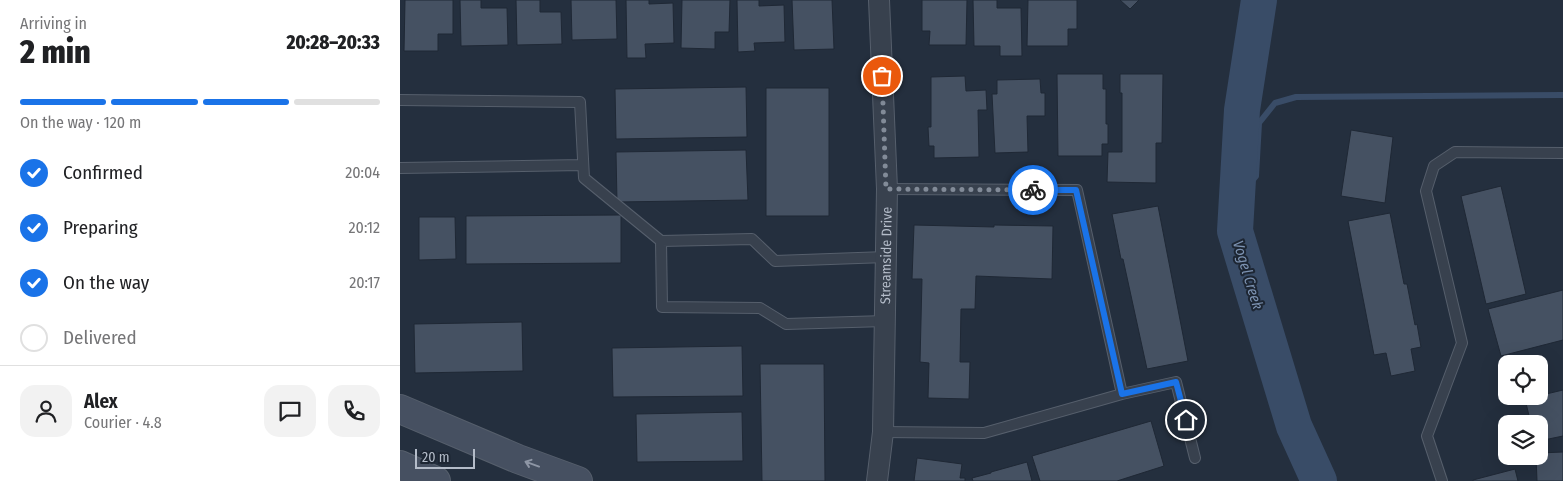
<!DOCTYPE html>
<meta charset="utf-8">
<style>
:root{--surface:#fff;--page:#f2f2f2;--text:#202124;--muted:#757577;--line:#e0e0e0;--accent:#1a73e8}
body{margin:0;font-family:"Fira Sans Condensed",sans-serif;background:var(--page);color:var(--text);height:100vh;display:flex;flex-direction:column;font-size:19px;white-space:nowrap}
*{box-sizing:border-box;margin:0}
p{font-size:16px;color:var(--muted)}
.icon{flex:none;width:28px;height:28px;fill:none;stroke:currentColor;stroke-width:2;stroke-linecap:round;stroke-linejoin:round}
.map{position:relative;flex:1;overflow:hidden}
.sheet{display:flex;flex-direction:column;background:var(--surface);width:400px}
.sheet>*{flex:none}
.fabs{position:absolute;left:1098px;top:355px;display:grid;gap:10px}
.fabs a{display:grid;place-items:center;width:50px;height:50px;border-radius:10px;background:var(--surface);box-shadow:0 5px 20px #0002;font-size:25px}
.scale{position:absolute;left:15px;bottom:12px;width:60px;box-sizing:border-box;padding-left:5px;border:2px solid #b4bcc9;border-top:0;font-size:14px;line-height:18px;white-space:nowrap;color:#b4bcc9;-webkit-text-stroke:4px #1d2633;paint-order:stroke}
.pin{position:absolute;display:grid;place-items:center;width:42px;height:42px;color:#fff;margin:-21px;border:2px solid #fff;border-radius:50%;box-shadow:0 1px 5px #0007}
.courier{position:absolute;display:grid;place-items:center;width:50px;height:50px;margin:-25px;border:4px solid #1a73e8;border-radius:50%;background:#fff;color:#222;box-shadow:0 1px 6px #0007}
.overview em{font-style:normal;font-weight:800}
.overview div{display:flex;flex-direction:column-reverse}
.overview{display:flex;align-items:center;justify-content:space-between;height:85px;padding:0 20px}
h1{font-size:32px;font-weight:800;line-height:38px}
.bar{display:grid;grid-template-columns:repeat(4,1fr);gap:8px 5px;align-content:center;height:60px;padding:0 20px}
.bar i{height:6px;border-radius:4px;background:var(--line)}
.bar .on{background:var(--accent)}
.bar p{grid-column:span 4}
.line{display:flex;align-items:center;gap:12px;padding:0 20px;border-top:1px solid var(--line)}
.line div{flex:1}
.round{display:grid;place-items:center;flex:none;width:52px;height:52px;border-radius:15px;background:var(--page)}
ol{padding:0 20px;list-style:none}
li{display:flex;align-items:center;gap:15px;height:55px}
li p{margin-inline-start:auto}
li .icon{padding:5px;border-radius:50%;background:var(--accent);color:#fff;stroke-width:4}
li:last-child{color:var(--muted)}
li i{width:28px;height:28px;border:2px solid var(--line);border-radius:50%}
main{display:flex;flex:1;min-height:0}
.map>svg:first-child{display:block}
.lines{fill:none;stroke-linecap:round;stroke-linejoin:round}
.stream{stroke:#394c67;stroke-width:6}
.river{stroke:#394c67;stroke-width:36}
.building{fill:#455162;stroke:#1f2835}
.lane-casing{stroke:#565f6c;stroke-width:12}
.street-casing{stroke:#565f6c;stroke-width:22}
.secondary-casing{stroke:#565f6c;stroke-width:30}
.lane{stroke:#38414e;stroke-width:10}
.street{stroke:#38414e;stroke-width:20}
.secondary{stroke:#465061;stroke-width:28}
.oneway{stroke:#8e96a5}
.done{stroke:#828b98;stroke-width:5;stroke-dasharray:0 9}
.route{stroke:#1a73e8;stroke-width:6}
.labels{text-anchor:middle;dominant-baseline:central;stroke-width:4;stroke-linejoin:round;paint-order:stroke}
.street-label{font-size:14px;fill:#b4bcc9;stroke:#1d2633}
.water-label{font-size:15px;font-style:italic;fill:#7c92b1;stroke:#1d2633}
</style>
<main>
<section class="sheet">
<div class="overview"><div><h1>2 min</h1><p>Arriving in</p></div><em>20:28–20:33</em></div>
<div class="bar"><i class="on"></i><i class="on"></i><i class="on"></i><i></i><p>On the way · 120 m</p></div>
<ol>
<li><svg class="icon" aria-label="check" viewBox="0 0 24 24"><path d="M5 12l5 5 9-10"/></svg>Confirmed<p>20:04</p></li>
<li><svg class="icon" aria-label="check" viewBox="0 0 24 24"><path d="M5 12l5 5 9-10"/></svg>Preparing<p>20:12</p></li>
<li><svg class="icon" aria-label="check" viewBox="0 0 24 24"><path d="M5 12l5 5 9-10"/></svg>On the way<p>20:17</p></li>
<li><i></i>Delivered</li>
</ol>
<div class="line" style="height:90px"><a class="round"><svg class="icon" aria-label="person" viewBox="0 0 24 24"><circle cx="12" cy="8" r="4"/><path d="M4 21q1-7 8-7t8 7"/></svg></a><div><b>Alex</b><p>Courier · 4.8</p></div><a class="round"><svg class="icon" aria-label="chat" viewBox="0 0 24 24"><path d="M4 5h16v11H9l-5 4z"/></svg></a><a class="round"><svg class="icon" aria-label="phone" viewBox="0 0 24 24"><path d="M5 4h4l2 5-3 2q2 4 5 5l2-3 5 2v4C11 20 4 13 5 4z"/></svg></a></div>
</section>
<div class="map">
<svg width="1163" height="481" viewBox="0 0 1163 481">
<rect width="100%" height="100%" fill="#242f3e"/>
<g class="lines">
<!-- stream -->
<path class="stream" d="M837 199 856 176 859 123 875 103 896 97 1163 95"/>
<!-- river -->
<path class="river" d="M859 0 842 110 835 231 894 426 919 481"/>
</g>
<!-- building -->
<path class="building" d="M5 0H53V34H38V51H4Z
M60 0H81V8H107L108 45 61 46Z
M116 0H140V12H161L162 44 117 45Z
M171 0H216L217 39 172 40Z
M226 0H249V4L273 3 274 43 245 44 246 58H227Z
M282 0H330L329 32H315V49L281 48Z
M337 0H359V6L384 5 385 42 354 43 355 51 338 52Z
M392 0H432L434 49 394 50Z
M522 0H567L566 45H529L530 31H522Z
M573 0H597V8H621L622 56H600V46H574Z
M628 0H677V29H668V46H627Z
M720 0H739L730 9Z
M657 74H703V89H706V124H708V144H702V156H658Z
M720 74H763L762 143H756V183L707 182 708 152H722V93H720Z
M565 76 566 91 586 90 587 110H578L579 157 534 158V146H529L528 127H531V77Z
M640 79 641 93H645V116H627L628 152 595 153 592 94H597V80Z
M346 87 347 137 216 139 215 89Z
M366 88H429V216H366Z
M951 130 993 137 985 203 941 196Z
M346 150 348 200 217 202 216 152Z
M1101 186 1126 294 1086 304 1061 196Z
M758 206 788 361 747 369 723 259H721L712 214Z
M990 213 1004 284H1007L1015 325 1017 324 1021 347 1011 349 1015 371 991 376 986 353 974 355 948 221Z
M221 215V263L66 264V216Z
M19 217H55L56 259 19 260Z
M514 225 594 227V225L653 226 652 279 576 276 575 309H561L560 362H570L569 399 528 398 529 363 520 362 522 279H512Z
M1163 290V340L1101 356 1088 309Z
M122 322 123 371 15 373 14 324Z
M342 346 343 396 213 397 212 348Z
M360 364H424L425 481H362Z
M1163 390V436L1139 441V424H1131L1125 399Z
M342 412 343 461 237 462 236 414Z
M751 421 764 466 717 481H640L632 456Z
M1163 452V481H1137L1136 456H1139V453Z
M517 458 562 464 560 478H565V481H514Z
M627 462 632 481H573L572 478 591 473V472Z
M1115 469 1118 481H1073V480Z"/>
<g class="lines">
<!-- lane casing -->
<g class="lane-casing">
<path id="lane" d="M0 100 180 102 184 178 261 241 352 239 375 261 486 257
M0 168 183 165
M487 189 677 190 722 394
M261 241 262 307 360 308 386 324 485 321
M483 432 584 433 722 394 776 382 795 458
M1042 481 1027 436 1062 343 1026 191 1034 166 1055 152 1163 153"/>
</g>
<!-- street casing -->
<g class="street-casing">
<g id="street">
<path id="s1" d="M477 481 483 432 487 189 479 0"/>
</g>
</g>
<!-- secondary casing -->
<g class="secondary-casing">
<path id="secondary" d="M0 409 118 459 178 481
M0 465 36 481"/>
</g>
<!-- lane -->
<use href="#lane" class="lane"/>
<!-- street -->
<use href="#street" class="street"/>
<!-- secondary -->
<use href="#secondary" class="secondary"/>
</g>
<!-- one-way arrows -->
<defs><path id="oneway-shaft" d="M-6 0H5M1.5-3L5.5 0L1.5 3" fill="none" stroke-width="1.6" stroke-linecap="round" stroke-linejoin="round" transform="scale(1.25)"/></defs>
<use class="oneway" href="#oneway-shaft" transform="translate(132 464) rotate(-160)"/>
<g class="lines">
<!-- done -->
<path class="done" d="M482 76 486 189 633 190"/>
<!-- route -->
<path class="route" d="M633 190H676L722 394 776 382 786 420"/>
</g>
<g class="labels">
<!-- street labels -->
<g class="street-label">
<text stroke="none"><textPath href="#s1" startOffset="226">Streamside Drive</textPath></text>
</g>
<!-- water labels -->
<g class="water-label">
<text transform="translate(848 275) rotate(73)">Vogel Creek</text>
</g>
</g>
</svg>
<div class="fabs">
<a><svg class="icon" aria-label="locate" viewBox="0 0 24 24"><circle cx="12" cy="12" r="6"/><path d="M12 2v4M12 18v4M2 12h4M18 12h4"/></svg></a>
<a><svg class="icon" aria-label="layers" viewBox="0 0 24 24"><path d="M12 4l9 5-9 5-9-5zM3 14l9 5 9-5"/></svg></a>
</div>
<div class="scale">20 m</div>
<div class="pin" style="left:482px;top:76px;background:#ea580c"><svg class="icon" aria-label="bag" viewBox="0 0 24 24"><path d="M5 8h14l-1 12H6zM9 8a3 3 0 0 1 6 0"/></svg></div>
<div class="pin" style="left:786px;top:420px;background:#1f2937"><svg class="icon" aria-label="home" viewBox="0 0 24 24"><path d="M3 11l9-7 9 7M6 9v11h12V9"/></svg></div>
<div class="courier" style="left:633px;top:190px"><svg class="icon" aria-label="bike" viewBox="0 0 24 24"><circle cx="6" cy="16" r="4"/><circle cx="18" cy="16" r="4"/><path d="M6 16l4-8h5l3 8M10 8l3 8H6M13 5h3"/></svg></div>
</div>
</main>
